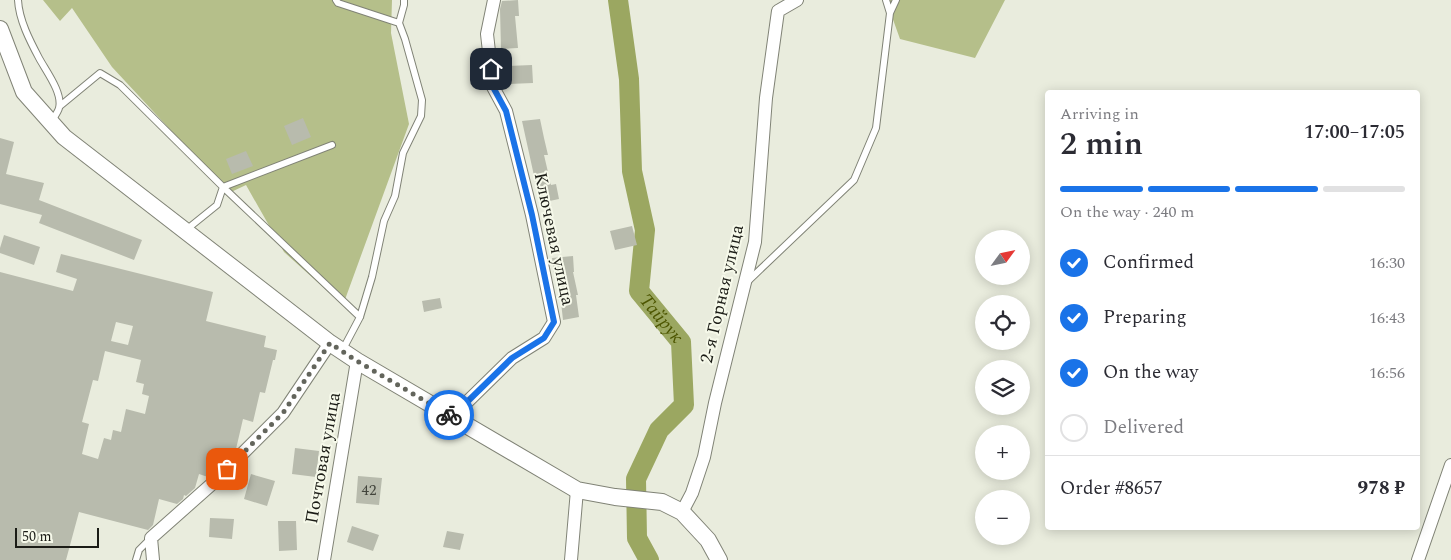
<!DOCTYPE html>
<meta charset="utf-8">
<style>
:root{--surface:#fff;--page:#f7f7f7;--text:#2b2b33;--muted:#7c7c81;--line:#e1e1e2;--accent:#1a73e8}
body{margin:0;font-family:Spectral,serif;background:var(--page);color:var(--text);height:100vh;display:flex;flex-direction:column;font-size:19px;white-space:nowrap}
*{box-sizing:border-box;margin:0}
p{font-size:16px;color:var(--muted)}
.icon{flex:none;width:28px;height:28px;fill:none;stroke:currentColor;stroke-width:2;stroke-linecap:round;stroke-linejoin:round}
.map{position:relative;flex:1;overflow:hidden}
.side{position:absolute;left:1045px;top:90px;width:375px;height:440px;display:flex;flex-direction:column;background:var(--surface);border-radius:5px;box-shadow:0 2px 12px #0003}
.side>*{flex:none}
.needle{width:32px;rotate:57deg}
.controls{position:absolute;left:975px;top:230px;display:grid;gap:10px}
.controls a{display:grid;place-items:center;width:55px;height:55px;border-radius:50%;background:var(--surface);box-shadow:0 2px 12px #0003;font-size:25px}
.scale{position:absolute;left:15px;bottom:12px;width:84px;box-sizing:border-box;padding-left:5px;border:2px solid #1b1c16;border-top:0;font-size:14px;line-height:18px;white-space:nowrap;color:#1b1c16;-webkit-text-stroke:4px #f6f9ea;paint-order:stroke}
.pin{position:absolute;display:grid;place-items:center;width:42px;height:42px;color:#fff;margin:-21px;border-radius:10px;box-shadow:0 2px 8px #0006}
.courier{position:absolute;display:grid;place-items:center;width:50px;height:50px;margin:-25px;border:4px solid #1a73e8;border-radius:50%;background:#fff;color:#222;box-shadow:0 1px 6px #0007}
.headline em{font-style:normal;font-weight:600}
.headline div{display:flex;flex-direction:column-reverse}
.headline{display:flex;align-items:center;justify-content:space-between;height:85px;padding:0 15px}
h1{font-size:32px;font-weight:600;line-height:38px}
.bar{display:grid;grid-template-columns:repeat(4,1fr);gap:8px 5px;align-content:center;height:60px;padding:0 15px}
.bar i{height:6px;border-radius:4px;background:var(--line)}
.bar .current{background:var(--accent)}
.bar p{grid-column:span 4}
.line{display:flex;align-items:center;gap:12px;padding:0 15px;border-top:1px solid var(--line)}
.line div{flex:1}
ol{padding:0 15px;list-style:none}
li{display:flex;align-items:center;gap:15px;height:55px}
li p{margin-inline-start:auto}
li .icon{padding:5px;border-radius:50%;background:var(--accent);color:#fff;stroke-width:4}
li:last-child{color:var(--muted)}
li i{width:28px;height:28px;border:2px solid var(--line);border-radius:50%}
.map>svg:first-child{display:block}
.green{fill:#b5bf8a}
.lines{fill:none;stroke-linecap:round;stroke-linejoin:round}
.river{stroke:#9ba761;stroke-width:20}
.building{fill:#b8bbad;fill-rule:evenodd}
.service-casing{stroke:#808376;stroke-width:8}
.minor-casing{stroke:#808376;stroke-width:14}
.tertiary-casing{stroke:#808376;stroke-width:18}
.service{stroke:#fff;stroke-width:6}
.minor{stroke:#fff;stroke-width:12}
.tertiary{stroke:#fff;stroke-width:16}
.done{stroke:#63655c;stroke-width:5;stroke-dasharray:0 9}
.route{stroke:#1a73e8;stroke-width:6}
.labels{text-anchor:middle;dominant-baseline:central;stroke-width:4;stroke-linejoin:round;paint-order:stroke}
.number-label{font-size:15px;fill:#42443c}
.street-label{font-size:18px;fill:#1b1c16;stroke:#f6f9ea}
.water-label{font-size:19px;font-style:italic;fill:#4d5600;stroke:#f6f9ea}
</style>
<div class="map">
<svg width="1451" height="560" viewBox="0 0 1451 560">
<rect width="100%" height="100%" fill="#e9ecdd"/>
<!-- green -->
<path class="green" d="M43 0H392L391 33 409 124 343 305 284 252 246 185 229 193 112 67 72 8 60 21Z
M886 0H1005L975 58 900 39Z"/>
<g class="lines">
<!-- river -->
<path class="river" id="s1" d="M618 0 629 79 632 171 645 230 639 291 681 342 684 405 659 430 636 479 637 538 649 560"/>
</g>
<!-- building -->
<path class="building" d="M518 0 519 16H515L518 48 501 49 500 9 502 1Z
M532 65 533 83 509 84 508 66Z
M303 118 311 137 292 145 284 126Z
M540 119 544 138 548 155H544L551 185 556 184 559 199 540 203 522 121Z
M0 138 14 142 6 174 44 183 39 200 142 240 134 260 39 223 42 215 0 204Z
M246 151 253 166 232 174 226 159Z
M632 226 637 245 615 250 610 231Z
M4 235 40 247 34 265 0 253V248Z
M61 254 213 292 206 321 266 336 264 347 277 350 275 360H273L265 393 260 392 253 422 243 419 236 449 234 450 225 448 221 463 217 468 213 467 211 474 208 477 199 474 195 488 186 496 184 495 183 499 177 504 159 499 153 525 148 530 79 512 66 560H0V272L73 291 77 279 56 272ZM116 322 133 326 128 345 111 341ZM105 351 141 360 136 382 144 384 142 394 149 396 145 414 126 409 121 432 113 430 111 440 104 438 98 459 82 454 89 424 82 422 93 380 98 381Z
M573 256 574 272H573L578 295H576L579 317 563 320 561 302H562L556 274H554L552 258Z
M440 298 442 308 424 312 422 301Z
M295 448 319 451 316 477 292 474Z
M251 474 275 481 267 506 244 499Z
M358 476 382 478 379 505 356 503Z
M210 518 234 519 232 539 209 537Z
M278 521H296L297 550 279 551Z
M352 526 379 535 373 551 347 542Z
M447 531 464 534 460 550 443 547Z"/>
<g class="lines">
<!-- service casing -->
<g class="service-casing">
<path id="service" d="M18 0C19 20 30 41 39 58 46 71 63 93 59 108 58 112 54 117 52 121
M336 0 338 3 399 23 405 39 422 100 421 116 403 153 395 196 384 221 372 277 360 317 342 351
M890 13 896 0
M399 23 404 5V0
M60 106 100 73 120 85 223 187 217 205 186 230
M332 145 223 187 360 317
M747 282 854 180 876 128 890 13 886 0
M136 560 139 550 150 539"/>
</g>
<!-- minor casing -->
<g class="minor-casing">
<path id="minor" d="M456 419 466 403 512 358 544 338 554 322 532 215 506 111 493 87 487 34 494 0
M682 512 692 493 704 457 715 403 755 242 766 98 778 11 797 0
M153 560 151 538 213 483 283 413 330 343
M324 560 357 361
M571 560 577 490
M1418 560 1451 465"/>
</g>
<!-- tertiary casing -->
<g class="tertiary-casing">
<path id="tertiary" d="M0 29 24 92 64 137 330 343 357 361 577 490 615 497 662 502 682 512 708 540 719 560"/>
</g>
<!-- service -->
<use href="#service" class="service"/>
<!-- minor -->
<use href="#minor" class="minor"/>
<!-- tertiary -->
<use href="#tertiary" class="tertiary"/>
</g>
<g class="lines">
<!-- done -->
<path class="done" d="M227 469 283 413 330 343 357 361 449 415"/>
<!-- route -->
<path class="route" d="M449 415 456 419 466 403 512 358 544 338 554 322 532 215 506 111 493 87 491 69"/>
</g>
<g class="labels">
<!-- number labels -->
<g class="number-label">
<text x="369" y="490">42</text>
</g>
<!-- street labels -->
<g class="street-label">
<text transform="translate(554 239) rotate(78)">Ключевая улица</text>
<text transform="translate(722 294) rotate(-77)">2-я Горная улица</text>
<text transform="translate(323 458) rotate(-80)">Почтовая улица</text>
</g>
<!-- water labels -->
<g class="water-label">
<text stroke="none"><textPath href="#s1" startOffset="329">Тайрук</textPath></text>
</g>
</g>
</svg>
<div class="controls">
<a><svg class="needle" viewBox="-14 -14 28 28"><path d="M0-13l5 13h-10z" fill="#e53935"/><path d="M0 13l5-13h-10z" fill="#7c7c81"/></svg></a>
<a><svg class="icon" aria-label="locate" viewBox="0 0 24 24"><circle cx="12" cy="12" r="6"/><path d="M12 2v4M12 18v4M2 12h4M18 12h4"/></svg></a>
<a><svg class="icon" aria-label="layers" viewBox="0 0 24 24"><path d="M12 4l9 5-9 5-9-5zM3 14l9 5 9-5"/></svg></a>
<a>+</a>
<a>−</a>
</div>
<div class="scale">50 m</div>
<div class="pin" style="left:227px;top:469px;background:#ea580c"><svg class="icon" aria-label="bag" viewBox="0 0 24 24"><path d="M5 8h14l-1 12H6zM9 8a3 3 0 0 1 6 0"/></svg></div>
<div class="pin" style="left:491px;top:69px;background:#1f2937"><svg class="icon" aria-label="home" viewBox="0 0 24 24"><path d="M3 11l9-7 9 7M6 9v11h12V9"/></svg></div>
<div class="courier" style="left:449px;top:415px"><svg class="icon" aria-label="bike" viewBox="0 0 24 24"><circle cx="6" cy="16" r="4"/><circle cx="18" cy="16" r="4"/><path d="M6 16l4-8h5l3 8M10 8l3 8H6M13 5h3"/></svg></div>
<section class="side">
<div class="headline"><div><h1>2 min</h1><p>Arriving in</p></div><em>17:00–17:05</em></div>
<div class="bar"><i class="current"></i><i class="current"></i><i class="current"></i><i></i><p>On the way · 240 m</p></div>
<ol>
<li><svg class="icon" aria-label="check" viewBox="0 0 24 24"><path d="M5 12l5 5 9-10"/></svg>Confirmed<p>16:30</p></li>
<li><svg class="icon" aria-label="check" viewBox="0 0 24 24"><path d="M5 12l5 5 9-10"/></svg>Preparing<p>16:43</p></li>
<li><svg class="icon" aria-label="check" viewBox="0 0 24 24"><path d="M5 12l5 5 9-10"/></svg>On the way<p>16:56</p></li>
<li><i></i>Delivered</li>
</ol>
<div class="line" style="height:65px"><div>Order #8657</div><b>978 ₽</b></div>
</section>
</div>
